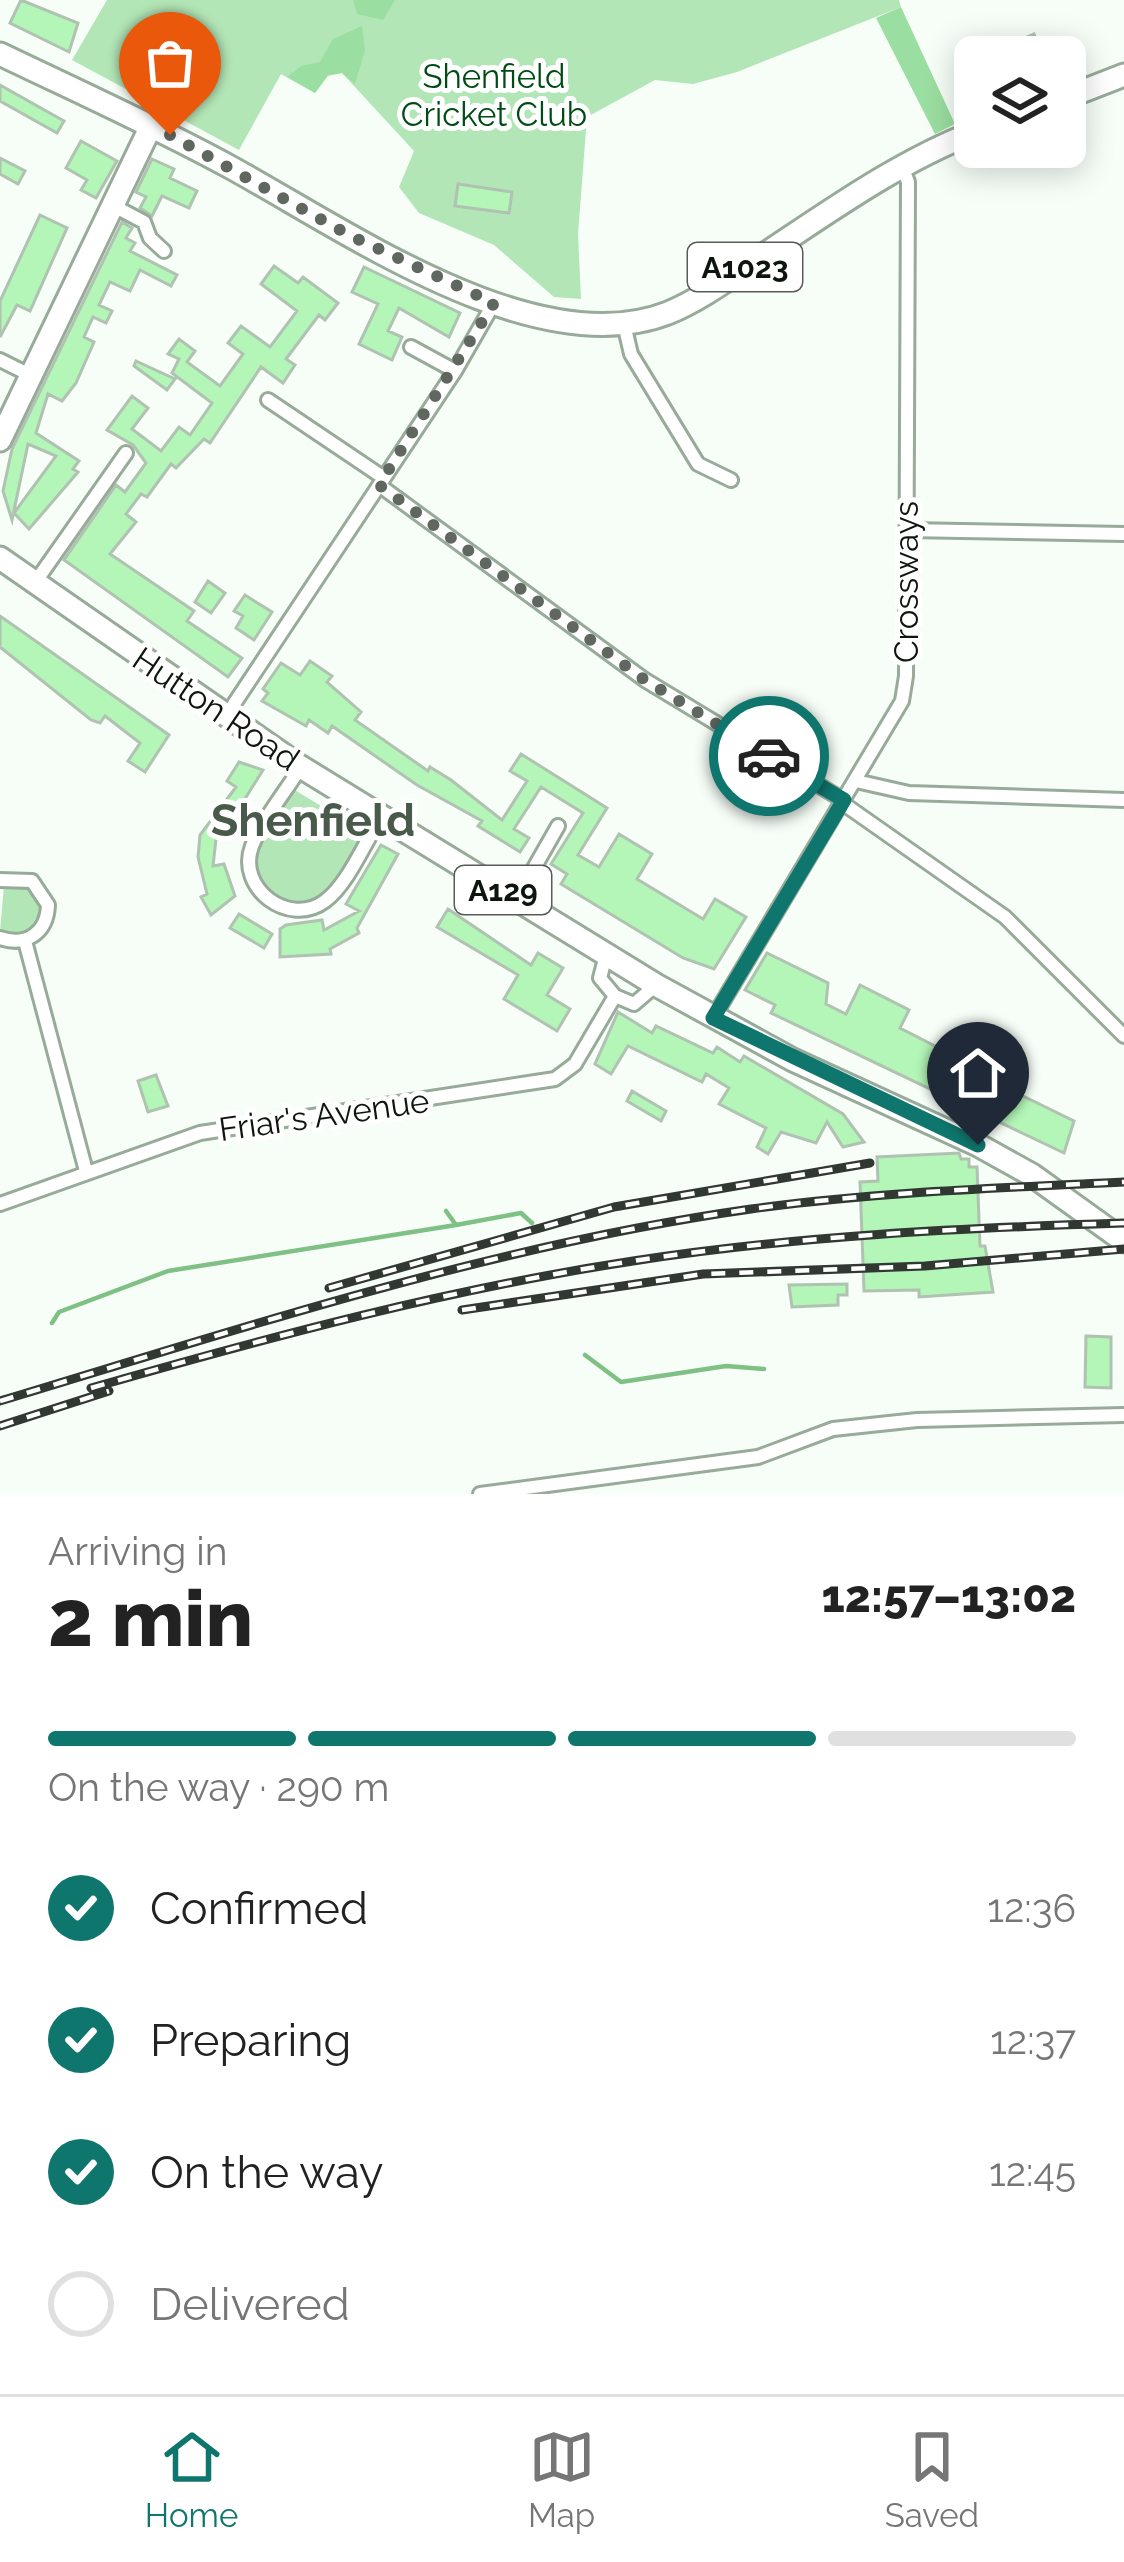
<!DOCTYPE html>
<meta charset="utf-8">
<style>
:root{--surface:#fff;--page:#f6f6f6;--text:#222;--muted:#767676;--line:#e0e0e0;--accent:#0f766e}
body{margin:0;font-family:Raleway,sans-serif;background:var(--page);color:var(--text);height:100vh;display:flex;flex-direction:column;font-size:45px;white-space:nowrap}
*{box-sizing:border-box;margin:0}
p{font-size:39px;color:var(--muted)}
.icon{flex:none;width:66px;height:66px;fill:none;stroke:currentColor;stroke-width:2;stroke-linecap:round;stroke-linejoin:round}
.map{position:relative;height:1494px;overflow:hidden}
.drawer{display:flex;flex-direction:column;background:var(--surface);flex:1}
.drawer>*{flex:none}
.buttons{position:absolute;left:954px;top:36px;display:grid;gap:24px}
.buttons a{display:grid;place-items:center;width:132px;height:132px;border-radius:18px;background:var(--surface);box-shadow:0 6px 30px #0003;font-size:60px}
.pin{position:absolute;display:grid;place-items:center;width:102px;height:102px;color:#fff;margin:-123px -51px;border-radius:50% 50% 50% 0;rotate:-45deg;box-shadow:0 0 12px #0007}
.pin .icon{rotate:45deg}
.courier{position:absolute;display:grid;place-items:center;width:120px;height:120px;margin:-60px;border:9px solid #0f766e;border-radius:50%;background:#fff;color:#222;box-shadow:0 3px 15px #0007}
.overview em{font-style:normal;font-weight:800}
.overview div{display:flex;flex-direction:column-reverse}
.overview{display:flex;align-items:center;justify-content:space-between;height:204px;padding:0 48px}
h1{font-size:78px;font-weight:800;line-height:90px}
.bar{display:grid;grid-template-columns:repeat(4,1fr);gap:18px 12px;align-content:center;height:144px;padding:0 48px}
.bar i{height:15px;border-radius:9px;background:var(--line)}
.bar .current{background:var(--accent)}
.bar p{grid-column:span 4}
ol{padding:0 48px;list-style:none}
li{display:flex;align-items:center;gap:36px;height:132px}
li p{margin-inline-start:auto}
li .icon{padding:12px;border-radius:50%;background:var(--accent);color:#fff;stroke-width:4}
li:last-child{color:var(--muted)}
li i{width:66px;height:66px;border:6px solid var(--line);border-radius:50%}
.tab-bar{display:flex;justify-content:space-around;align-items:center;height:168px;border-top:3px solid var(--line);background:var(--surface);font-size:33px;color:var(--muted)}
.tab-bar a{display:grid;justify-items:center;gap:6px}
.tab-bar .current{color:var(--accent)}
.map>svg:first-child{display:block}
.green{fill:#b3e6b7}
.forest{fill:#9bdea1}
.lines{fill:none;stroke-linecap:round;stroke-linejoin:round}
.stream{stroke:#7fc085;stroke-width:4.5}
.building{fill:#b3f6b8;stroke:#b0c2b1;stroke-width:3}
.minor-casing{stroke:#98aa99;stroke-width:18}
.primary-casing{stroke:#98aa99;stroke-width:27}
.minor{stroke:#fff;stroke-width:12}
.primary{stroke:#fff;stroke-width:21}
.rail-casing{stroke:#313832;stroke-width:9}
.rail{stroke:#fff;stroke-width:4.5;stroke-dasharray:14;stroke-linecap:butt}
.done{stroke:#5f6760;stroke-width:12;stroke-dasharray:0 21.6}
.route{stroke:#0f766e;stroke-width:15}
.labels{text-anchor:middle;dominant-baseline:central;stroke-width:10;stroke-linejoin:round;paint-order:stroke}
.shield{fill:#fff;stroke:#565b57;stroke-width:3}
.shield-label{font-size:30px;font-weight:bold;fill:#0e150f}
.park-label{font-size:33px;fill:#004c15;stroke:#fff}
.street-label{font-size:33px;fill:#0e150f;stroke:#fff}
.district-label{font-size:45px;font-weight:bold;fill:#49594a;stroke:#fff}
</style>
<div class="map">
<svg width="1124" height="1494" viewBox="0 0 1124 1494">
<rect width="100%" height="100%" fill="#f6fef7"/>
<!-- green -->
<path class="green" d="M107 0H899L901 7 737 72 693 84 655 80 587 117 578 234 581 299 554 297 494 245 419 213 399 187 414 151 342 73 328 76 315 93 281 74 239 150 72 60Z
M293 789 364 832C348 858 311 938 272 895 261 883 252 872 254 854 258 832 281 807 293 789Z
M4 885 28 886 43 906 40 923 27 935 0 932Z"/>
<!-- forest -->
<path class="forest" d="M353 0H395L383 20 357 14Z
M901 7 955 124 935 134 876 18Z
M362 26 365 50 355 84 342 73 328 75 315 93 287 77 301 66 320 62 333 39Z"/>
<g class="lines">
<!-- stream -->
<path class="stream" d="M446 1211 456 1225 521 1213 532 1223
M52 1323 59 1312 168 1271 456 1225
M585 1355 621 1382 726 1366 764 1369"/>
</g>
<!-- building -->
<path class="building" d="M21 0 78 23 69 52 10 23Z
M1034 34 1041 57H992L1022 45 1020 40Z
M0 85 64 121 57 133 0 101Z
M81 141 117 161 96 198 81 190 87 180 66 168Z
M0 158 25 171 18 184 0 174Z
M152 159 174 169 170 178 197 191 189 208 162 196 152 216 140 208 146 197 136 192Z
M458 184 512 192 509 213 455 206Z
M40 215 67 228 30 311 17 305 0 337V301Z
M122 222 132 228 126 238 135 243 130 251 177 275 171 286 140 270 130 291 110 282 99 305 112 311 106 323 93 317 84 337 94 342 76 383 62 401 48 394 36 433 79 461 73 469 78 472 29 529 14 513 56 456 28 444 12 520 3 491 12 449Z
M274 266 298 283 303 277 338 303 325 320 319 315 286 359 295 365 283 383 261 367 210 443 204 439 176 468 171 464 147 497 141 494 126 514 136 522 110 554 194 611 187 621 242 658 228 677 64 560 116 485 125 492 146 463 133 445 107 430 132 396 148 408 132 429 161 451 179 427 190 435 212 403 172 373 179 359 168 354 179 339 195 351 187 362 220 386 243 354 228 343 241 326 270 347 297 311 261 284Z
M364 267 460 313 449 337 399 308 388 331 402 337 392 360 359 344 378 304 352 292Z
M136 361 175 379 167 390 134 366Z
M208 581 225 593 211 613 195 602Z
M245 595 272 612 254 640 236 628 243 616 234 611Z
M0 616 169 735 145 772 128 761 140 743 105 716 100 723 91 720 0 647Z
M310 661 332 676 327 682 361 712 355 720 428 771 430 767 451 780 502 820 527 781 510 771 521 754 607 808 578 855 599 867 619 834 652 854 637 879 703 919 715 899 746 917 714 969 683 958 561 884 567 874 551 864 583 813 541 787 514 829 529 838 520 852 478 826 482 821 417 785 332 726 328 733 309 720 306 726 262 701 268 693 263 689 281 663 300 675Z
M239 762 263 770 223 834 217 830 213 866 224 864 235 896 211 915 201 897 207 894 198 857 200 835 236 787 227 781Z
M381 845 398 854 357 928 359 933 330 949 331 954 280 957V929L286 925 322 920 324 930 359 911 346 904Z
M448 909 531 965 538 953 563 968 547 995 570 1009 557 1031 504 999 518 975 437 927Z
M239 914 272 934 264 948 230 928Z
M767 953 828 983 826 1004 846 1014 860 985 909 1010 900 1028 939 1048 943 1042 956 1048 943 1070 971 1084 976 1073 1074 1121 1064 1153 771 1013 775 1005 745 990Z
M618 1012 652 1033 656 1026 713 1053 717 1047 740 1062 744 1056 843 1114 864 1142 843 1147 827 1122 816 1143 781 1132 768 1154 757 1147 766 1128 719 1104 729 1088 706 1074 702 1082 628 1046 611 1074 595 1064Z
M156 1075 168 1106 148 1112 138 1081Z
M632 1091 666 1111 661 1121 627 1101Z
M959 1153 961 1159H969V1167H977L980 1246H985L993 1292 919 1297V1290L864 1291 860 1182 878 1181 877 1157Z
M847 1284V1295H838V1305L792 1307 789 1285Z
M1086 1336 1111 1337V1388L1085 1387Z"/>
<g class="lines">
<!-- minor casing -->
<g class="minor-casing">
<path id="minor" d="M110 204 144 222 150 238 164 251
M624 324 631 354 698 464 731 480
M411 347 455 371
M0 360 28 374
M268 400 384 478
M379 485 645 680 843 800
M906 530 1124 534
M34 584 126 453
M226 716 455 371 494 303
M301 767C285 792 263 819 252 846 236 888 289 928 325 901 348 884 365 842 381 817
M856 781 909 793 1124 800
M841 802 1005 917 1124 1036
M0 880 32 881 48 905C47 933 26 947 0 938
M517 898 558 826
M25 941 86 1171
M606 955 600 978 615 996 634 1004 656 985
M713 1018 902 701 906 676 908 182 902 166
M0 1204 200 1133 555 1079 575 1064 615 996
M480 1494 758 1457 833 1429 917 1420 1124 1415"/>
</g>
<!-- primary casing -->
<g class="primary-casing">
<path id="primary" d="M0 54C77 91 155 126 230 167 344 229 535 365 668 313 702 299 732 276 762 256 830 211 898 162 975 132
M1065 98 1124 75
M0 440 151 126
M0 558 301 767 656 985 793 1060 978 1145 1032 1175 1124 1241"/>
</g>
<!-- minor -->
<use href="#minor" class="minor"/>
<!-- primary -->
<use href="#primary" class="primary"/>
<!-- rail casing -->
<g class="rail-casing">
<path id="rail" d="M329 1288 614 1207 870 1163
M462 1310 703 1274 925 1266 1124 1249
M91 1388C269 1337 449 1289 633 1261 794 1236 961 1228 1124 1223
M0 1401C246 1327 495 1245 751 1209 875 1192 999 1188 1124 1182
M0 1426 109 1391"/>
</g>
<!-- rail -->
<use href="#rail" class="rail"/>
</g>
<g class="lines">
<!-- done -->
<path class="done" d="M170 135 349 235 494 303 379 485 645 680 769 756"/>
<!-- route -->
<path class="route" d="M769 756 844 800 713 1018 978 1145"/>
</g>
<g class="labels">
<!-- shield labels -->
<g class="shield">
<rect x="688" y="243" width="114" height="48" rx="9"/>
<rect x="455" y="866" width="96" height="48" rx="9"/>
</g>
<g class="shield-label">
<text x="745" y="267">A1023</text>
<text x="503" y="890">A129</text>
</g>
<!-- park labels -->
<g class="park-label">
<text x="494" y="76">Shenfield<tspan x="494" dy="38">Cricket Club</tspan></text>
</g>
<!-- street labels -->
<g class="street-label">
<text transform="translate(906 582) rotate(-90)">Crossways</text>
<text transform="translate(216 709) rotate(34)">Hutton Road</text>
<text transform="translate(324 1115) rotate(-8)">Friar's Avenue</text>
</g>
<!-- district labels -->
<g class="district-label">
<text x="313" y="820">Shenfield</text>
</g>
</g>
</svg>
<div class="buttons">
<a><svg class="icon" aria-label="layers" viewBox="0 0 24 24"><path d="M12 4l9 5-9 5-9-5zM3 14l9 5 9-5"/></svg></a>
</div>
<div class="pin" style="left:170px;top:135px;background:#ea580c"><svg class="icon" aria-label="bag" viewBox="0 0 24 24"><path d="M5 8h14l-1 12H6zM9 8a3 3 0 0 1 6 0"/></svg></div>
<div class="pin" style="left:978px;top:1145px;background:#1f2937"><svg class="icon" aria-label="home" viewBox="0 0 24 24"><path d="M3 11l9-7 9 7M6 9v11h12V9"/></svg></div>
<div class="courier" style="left:769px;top:756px"><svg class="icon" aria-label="car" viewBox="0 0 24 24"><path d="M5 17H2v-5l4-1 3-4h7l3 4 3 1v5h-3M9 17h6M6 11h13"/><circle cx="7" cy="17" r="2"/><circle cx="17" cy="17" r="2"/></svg></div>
</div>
<section class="drawer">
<div class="overview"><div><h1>2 min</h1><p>Arriving in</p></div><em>12:57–13:02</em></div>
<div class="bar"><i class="current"></i><i class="current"></i><i class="current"></i><i></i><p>On the way · 290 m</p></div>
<ol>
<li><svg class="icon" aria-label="check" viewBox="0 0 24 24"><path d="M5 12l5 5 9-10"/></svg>Confirmed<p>12:36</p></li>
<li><svg class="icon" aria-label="check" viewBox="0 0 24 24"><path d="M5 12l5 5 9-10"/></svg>Preparing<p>12:37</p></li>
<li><svg class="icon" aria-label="check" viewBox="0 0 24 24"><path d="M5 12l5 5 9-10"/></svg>On the way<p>12:45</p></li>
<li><i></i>Delivered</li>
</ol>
</section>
<nav class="tab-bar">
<a class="current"><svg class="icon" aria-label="home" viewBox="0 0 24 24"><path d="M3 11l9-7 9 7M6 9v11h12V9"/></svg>Home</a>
<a><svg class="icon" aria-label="map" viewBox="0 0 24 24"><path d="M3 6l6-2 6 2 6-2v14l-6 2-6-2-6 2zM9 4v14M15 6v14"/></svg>Map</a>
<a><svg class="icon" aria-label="saved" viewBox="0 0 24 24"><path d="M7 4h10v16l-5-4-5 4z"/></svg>Saved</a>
</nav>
